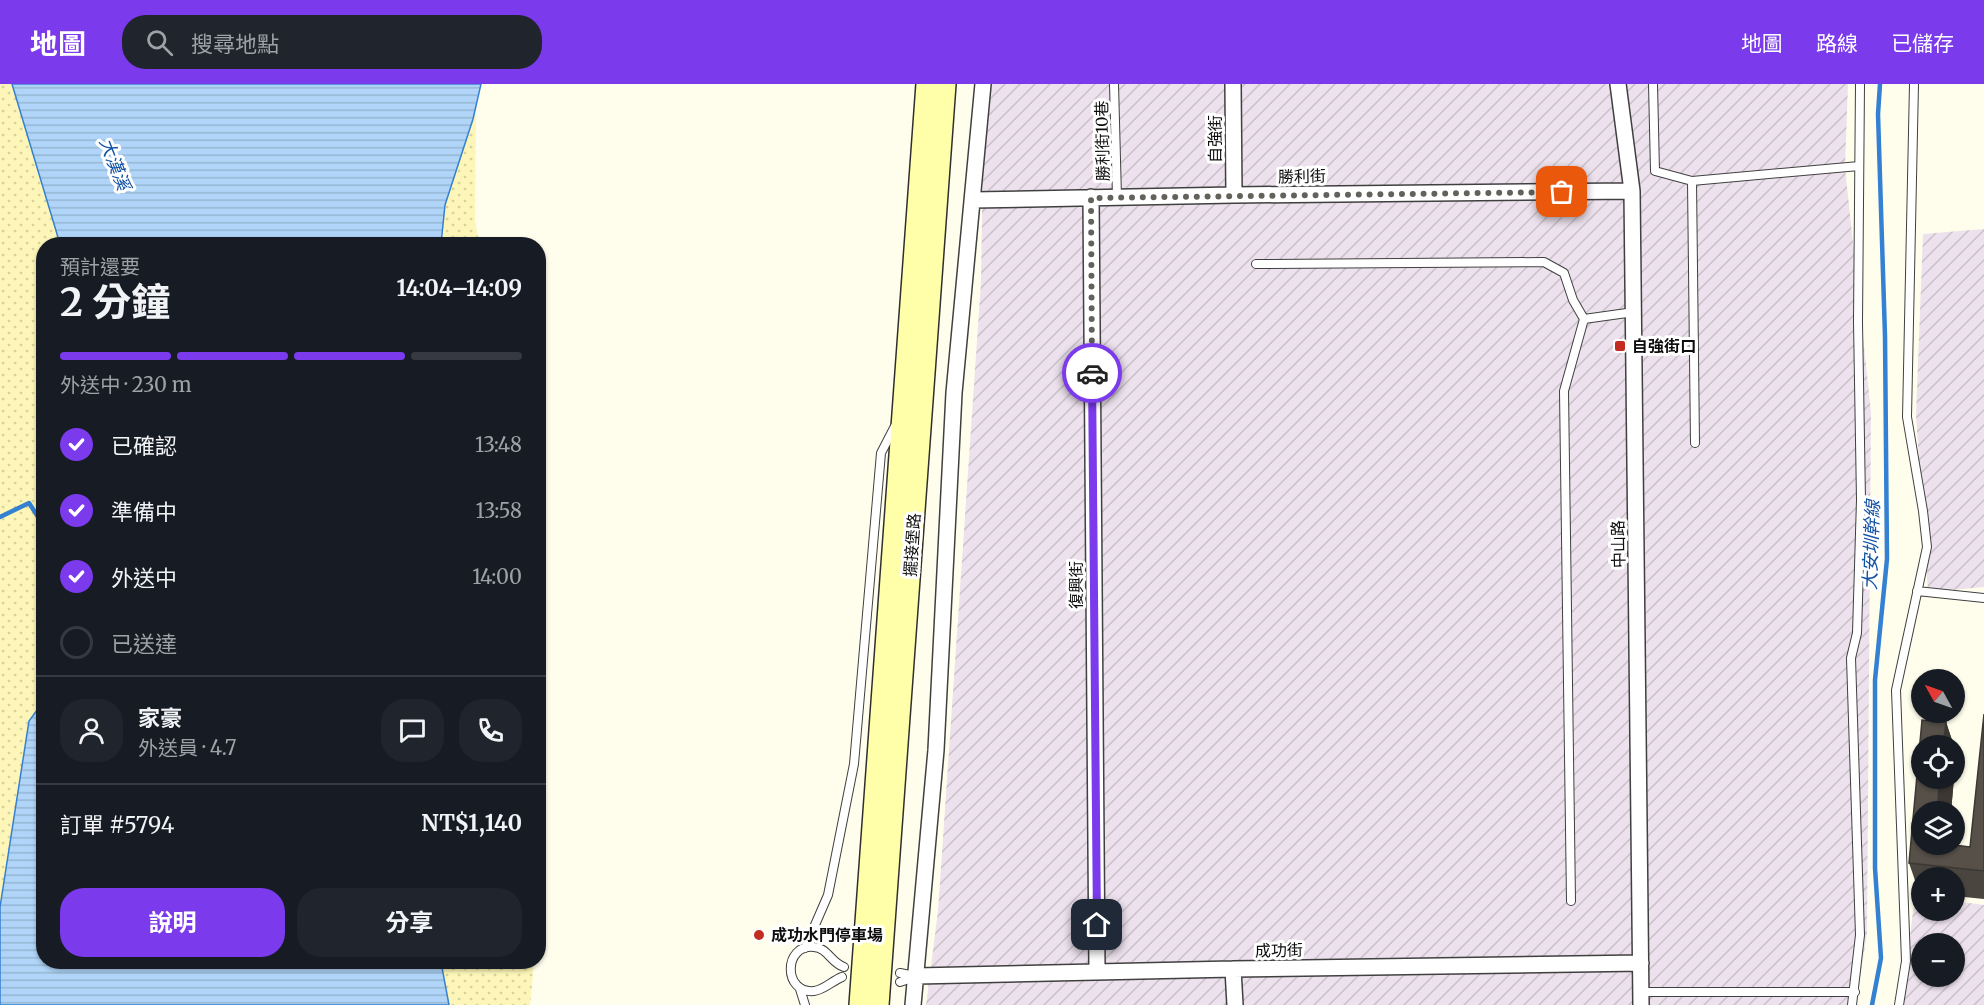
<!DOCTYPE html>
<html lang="zh-TW">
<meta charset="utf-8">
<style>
:root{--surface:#171b24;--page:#20242c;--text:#f1f3f6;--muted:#9ea1a6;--line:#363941;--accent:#7c3aed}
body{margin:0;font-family:Merriweather,"Noto Sans TC",serif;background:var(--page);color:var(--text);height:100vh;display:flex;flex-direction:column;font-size:22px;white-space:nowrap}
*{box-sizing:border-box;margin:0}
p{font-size:20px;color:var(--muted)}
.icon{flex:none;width:33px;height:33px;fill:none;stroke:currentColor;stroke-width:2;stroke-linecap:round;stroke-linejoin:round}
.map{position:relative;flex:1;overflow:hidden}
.panel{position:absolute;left:36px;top:153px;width:510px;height:732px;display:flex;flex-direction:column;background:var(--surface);border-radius:24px;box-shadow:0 2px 4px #0004}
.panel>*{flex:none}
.needle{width:39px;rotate:310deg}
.fabs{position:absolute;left:1911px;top:585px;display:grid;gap:12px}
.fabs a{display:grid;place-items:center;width:54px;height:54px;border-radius:50%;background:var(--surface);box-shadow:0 2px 4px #0004;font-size:30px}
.pin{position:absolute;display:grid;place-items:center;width:51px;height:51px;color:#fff;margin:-26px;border-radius:12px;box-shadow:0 3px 9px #0006}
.courier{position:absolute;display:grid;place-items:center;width:60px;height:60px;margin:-30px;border:4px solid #7c3aed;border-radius:50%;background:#fff;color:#222;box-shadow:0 2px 8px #0007}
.head em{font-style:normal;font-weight:700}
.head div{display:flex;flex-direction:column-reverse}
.head{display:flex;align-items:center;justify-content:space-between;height:102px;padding:0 24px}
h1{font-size:39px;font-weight:700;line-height:45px}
.bar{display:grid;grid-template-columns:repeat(4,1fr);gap:9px 6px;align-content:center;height:72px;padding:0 24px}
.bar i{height:8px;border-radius:4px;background:var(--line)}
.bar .current{background:var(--accent)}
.bar p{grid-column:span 4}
.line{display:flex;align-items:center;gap:15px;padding:0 24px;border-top:2px solid var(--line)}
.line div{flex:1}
.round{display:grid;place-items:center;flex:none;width:63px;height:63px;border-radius:24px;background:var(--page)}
ol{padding:0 24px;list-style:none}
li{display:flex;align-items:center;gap:18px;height:66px}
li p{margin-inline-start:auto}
li .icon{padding:6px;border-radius:50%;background:var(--accent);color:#fff;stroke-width:4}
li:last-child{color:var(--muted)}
li i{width:33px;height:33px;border:3px solid var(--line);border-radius:50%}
.cta{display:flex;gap:12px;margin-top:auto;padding:12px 24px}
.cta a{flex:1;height:69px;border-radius:24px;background:var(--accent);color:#fff;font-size:24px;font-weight:700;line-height:69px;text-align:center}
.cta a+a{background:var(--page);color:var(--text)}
header{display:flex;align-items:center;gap:36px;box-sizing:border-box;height:84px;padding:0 30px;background:var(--accent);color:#fff}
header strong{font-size:28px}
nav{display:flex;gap:33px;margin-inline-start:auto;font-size:21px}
.search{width:420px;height:54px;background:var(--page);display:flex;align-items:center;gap:15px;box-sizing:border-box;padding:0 21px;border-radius:24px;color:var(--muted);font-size:22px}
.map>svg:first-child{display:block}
.industrial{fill:url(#industrial-furrows);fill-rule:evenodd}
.sand{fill:url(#sand-dots)}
.water{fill:url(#water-rules);stroke:#3480d2;stroke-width:1.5}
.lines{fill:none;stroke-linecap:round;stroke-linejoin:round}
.stream{stroke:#3480d2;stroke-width:4.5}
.lane-casing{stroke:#404040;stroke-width:10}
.street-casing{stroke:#404040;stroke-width:18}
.secondary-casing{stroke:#2f2f2f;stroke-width:24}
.lane{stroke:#fff;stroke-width:8}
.street{stroke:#fff;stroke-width:15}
.secondary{stroke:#feffa8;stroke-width:21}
.wall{fill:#4a453f}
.shaded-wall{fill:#3c3833}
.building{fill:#565049;stroke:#3c3833;stroke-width:1.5}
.done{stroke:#62615b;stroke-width:6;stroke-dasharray:0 10.8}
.route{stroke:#7c3aed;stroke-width:8}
.poi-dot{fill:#c32c20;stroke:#fff;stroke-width:2}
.labels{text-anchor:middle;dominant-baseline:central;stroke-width:6;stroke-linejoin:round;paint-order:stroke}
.street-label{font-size:16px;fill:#0d0d0d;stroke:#fff}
.poi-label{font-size:16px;font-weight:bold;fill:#0d0d0d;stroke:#fff;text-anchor:start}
.water-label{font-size:18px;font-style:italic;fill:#1252a4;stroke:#fff}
</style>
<header>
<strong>地圖</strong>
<div class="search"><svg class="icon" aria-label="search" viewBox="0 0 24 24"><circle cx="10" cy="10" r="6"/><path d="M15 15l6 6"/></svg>搜尋地點</div>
<nav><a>地圖</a><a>路線</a><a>已儲存</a></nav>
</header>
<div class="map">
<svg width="1984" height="921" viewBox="0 0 1984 921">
<defs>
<pattern id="industrial-furrows" width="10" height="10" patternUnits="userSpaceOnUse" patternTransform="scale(1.5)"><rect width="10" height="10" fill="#ece1ec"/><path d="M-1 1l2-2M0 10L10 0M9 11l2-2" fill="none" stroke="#c9c0c9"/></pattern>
<pattern id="sand-dots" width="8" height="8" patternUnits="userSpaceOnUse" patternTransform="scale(1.5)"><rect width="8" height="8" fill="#fdf6b8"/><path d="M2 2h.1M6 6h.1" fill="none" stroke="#d8d29d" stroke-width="1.8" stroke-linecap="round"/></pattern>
<pattern id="water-rules" width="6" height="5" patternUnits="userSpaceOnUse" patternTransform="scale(1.5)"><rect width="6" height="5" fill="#b0d5f8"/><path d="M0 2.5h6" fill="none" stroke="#96b6d3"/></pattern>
</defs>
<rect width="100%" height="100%" fill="#fffeed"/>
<!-- industrial -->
<path class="industrial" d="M984 0H1848L1845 84 1871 328 1867 849 1856 921H926L938 827 981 198Z
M1984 145V503L1928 508 1916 331 1923 150Z
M1915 810 1921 811 1922 826H1954L1955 817 1984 821V921H1902ZM1922 860H1954V892H1922Z"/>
<!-- sand -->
<path class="sand" d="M0 0H476L475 138 480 160H44V878H534L530 921H0Z"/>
<!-- water -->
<path class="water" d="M12 0H481L473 35 445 121 441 160H60Z
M43 618 44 878H441L449 921H0V823L29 637Z"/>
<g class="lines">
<!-- stream -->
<path class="stream" d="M0 433 29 419 44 442
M1872 921 1881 874 1875 784V596L1887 475 1885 252 1878 30 1880 0"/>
<!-- lane casing -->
<g class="lane-casing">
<path id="lane" d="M1114 0 1117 113
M1653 0 1655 87 1692 97
M1256 180 1544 178 1564 189 1573 216 1584 235
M1695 359 1692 97 1859 82
M1917 507 1984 514
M1571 817 1564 307 1584 235 1634 228
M805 864 828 811 854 680 881 369 895 342
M900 889 915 892
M842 893C832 897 824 906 814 907 783 910 783 860 814 863 828 864 831 879 844 883
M900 898 915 893
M800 905 805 921
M1641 908H1855
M1852 921 1860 851 1851 574 1857 549 1861 416 1858 238 1860 0
M1899 921 1906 877 1896 606 1927 463 1923 427 1907 333 1914 0"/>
</g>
<!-- street casing -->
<g class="street-casing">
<path id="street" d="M1233 0 1234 111
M1618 0 1632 107 1641 921
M1091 113 1097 888
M973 116 1234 111 1632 107
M1233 885 1235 921
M917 892 1233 885 1641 879
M913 921 936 666 954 309 983 0"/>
</g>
<!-- secondary casing -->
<g class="secondary-casing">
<path id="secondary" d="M860 921 927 0
M878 921 945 0"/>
</g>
<!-- lane -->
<use href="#lane" class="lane"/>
<!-- street -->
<use href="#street" class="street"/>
<!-- secondary -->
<use href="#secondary" class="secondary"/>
</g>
<!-- wall -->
<path class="wall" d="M1984 630V815L1954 812V794H1922V808H1919L1909 779 1922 636 1946 638 1954 662H1922V694H1954L1951 728H1922V760H1948L1970 763Z"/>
<!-- shaded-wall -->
<path class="shaded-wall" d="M1946 638 1954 662H1943Z
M1954 662 1956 668 1954 687Z
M1940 694H1954L1951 728H1937Z"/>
<!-- building -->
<path class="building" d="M1984 630V787L1909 779 1922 636 1946 638 1943 662H1922V694H1940L1937 728H1922V760H1946L1970 763Z"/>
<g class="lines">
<!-- done -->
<path class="done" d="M1092 289 1091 114 1562 108"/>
<!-- route -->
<path class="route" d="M1092 289 1097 841"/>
</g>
<!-- markers -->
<g class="poi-dot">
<rect x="1614" y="256" width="12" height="12" rx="3"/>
<circle cx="759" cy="851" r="6"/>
</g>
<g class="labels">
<!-- street labels -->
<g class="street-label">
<text transform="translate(1215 55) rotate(-90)">自強街</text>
<text transform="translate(1102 57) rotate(-91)">勝利街10巷</text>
<text transform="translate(1302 92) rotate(-1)">勝利街</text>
<text transform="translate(1618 460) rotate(-91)">中山路</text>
<text transform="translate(912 461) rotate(-86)">擺接堡路</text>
<text transform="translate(1076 501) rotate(-90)">復興街</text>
<text transform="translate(1279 866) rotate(-1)">成功街</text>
</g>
<!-- poi labels -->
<g class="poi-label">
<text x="1632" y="262">自強街口</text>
<text x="771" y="851">成功水門停車場</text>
</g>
<!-- water labels -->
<g class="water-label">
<text transform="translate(115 80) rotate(69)">大漢溪</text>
<text transform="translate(1871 461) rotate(-88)">大安圳幹線</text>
</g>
</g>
</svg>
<div class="fabs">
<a><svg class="needle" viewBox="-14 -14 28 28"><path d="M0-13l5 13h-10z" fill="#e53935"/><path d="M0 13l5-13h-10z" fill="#9ea1a6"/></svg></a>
<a><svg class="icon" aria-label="locate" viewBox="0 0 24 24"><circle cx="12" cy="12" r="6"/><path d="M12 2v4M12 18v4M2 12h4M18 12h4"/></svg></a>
<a><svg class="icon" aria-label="layers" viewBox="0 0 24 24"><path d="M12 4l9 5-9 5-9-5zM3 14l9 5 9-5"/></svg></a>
<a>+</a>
<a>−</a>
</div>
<div class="pin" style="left:1562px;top:108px;background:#ea580c"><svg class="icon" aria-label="bag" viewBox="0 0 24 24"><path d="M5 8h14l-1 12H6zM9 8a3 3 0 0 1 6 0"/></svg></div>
<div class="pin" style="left:1097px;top:841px;background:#1f2937"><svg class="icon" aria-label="home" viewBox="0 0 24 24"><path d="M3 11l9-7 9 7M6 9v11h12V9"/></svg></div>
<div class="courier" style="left:1092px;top:289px"><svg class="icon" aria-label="car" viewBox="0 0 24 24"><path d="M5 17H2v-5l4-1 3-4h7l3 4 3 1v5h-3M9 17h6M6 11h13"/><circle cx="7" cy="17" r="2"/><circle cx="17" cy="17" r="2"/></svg></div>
<section class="panel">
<div class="head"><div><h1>2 分鐘</h1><p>預計還要</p></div><em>14:04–14:09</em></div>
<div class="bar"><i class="current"></i><i class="current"></i><i class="current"></i><i></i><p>外送中 · 230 m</p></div>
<ol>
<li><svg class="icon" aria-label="check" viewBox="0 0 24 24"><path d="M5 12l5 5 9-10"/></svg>已確認<p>13:48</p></li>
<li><svg class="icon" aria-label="check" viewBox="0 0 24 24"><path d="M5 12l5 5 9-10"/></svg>準備中<p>13:58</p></li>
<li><svg class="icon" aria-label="check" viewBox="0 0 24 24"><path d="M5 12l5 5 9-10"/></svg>外送中<p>14:00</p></li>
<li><i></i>已送達</li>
</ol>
<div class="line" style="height:108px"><a class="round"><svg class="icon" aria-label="person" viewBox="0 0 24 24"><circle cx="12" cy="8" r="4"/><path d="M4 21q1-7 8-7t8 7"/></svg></a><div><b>家豪</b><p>外送員 · 4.7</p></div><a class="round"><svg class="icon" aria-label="chat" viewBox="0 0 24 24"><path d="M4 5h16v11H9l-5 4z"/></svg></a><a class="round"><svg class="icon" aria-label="phone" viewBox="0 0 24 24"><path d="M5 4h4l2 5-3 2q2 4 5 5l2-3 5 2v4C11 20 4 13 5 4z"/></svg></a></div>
<div class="line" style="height:78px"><div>訂單 #5794</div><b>NT$1,140</b></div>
<div class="cta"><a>說明</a><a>分享</a></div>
</section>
</div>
